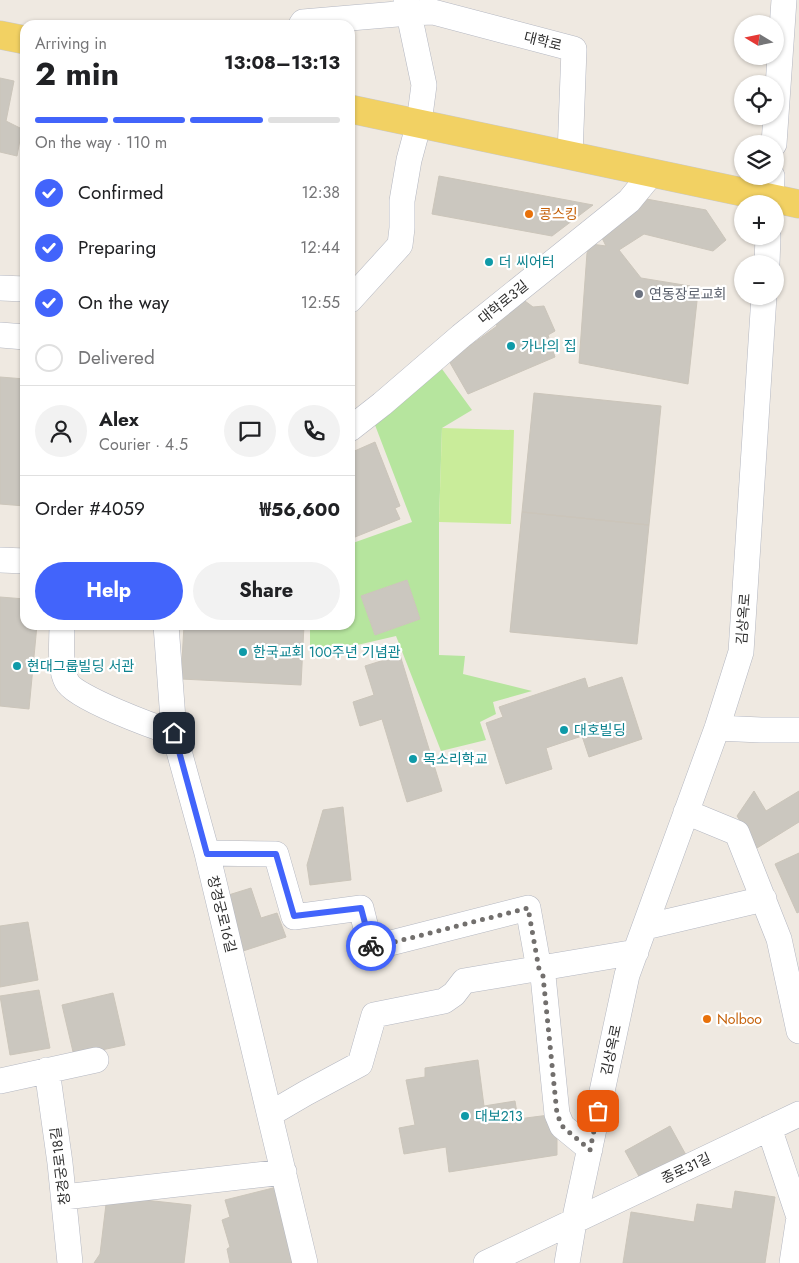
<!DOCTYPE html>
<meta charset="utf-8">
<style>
:root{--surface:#fff;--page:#f2f2f2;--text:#202124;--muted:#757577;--line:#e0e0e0;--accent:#4264fb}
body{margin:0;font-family:Jost,"Noto Sans KR",sans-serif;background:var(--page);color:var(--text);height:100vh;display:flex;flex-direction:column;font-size:19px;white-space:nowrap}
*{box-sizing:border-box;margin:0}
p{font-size:16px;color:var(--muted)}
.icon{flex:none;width:28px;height:28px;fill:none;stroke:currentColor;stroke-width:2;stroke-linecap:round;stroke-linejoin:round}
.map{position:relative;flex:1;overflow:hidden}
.details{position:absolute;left:20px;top:20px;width:335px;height:610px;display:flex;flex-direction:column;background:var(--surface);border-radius:15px;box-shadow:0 1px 4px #0004}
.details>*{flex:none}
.needle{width:32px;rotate:280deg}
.fabs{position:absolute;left:734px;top:15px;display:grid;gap:10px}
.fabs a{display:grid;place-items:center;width:50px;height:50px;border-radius:50%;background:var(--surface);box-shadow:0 1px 4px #0004;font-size:25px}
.pin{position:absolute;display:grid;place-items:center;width:42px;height:42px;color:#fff;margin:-21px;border-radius:10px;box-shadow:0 2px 8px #0006}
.courier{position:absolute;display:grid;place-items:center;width:50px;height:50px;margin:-25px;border:4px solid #4264fb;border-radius:50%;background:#fff;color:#222;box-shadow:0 1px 6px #0007}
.headline em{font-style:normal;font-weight:700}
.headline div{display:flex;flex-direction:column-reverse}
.headline{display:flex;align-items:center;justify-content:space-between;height:85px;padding:0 15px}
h1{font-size:32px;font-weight:700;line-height:38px}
.bar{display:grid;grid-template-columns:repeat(4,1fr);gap:8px 5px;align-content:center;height:60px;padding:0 15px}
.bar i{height:6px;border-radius:4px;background:var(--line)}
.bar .active{background:var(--accent)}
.bar p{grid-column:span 4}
.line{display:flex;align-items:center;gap:12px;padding:0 15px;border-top:1px solid var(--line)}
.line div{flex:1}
.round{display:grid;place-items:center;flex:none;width:52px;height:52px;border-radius:26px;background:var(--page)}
ol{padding:0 15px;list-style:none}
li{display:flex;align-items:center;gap:15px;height:55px}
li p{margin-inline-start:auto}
li .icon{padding:5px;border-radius:50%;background:var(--accent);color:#fff;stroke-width:4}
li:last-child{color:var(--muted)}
li i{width:28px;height:28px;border:2px solid var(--line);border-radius:50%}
.button{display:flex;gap:10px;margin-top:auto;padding:10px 15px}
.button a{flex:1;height:58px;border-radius:30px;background:var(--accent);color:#fff;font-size:20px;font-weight:700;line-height:58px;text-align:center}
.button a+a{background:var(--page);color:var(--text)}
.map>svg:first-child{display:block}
.green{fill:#b6e59e;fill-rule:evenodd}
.pitch{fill:#c9ec9a}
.building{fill:#cbc7bf;stroke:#cbc5ba}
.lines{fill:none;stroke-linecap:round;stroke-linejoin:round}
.minor-casing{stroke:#b4b7c1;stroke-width:26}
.major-casing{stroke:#c9c9c9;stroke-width:29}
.minor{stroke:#fff;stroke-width:25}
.major{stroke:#f2d163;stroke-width:28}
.done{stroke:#726f6d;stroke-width:5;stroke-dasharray:0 9}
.route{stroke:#4264fb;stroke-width:6}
.food-dot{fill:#e8710a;stroke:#fff;stroke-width:2}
.culture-dot{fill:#0f9aa8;stroke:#fff;stroke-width:2}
.worship-dot{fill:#6b7280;stroke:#fff;stroke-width:2}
.labels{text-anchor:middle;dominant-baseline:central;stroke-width:4.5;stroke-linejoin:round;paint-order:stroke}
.street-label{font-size:14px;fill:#2e2e2e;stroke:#fff}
.food-label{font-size:14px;fill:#c56008;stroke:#fff;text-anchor:start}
.culture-label{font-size:14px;fill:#0d838f;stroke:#fff;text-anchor:start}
.worship-label{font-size:14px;fill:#5b616d;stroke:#fff;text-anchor:start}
</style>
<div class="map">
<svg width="799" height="1263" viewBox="0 0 799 1263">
<rect width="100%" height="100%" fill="#efe9e1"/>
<!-- green -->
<path class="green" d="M442 369 472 410 442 428 439 522V655L465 656 463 674 532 691 493 702 496 714 480 722 486 740 441 751 396 636 310 656V625H350V544L412 522 375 425ZM407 580 420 619 375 635 361 596Z"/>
<!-- pitch -->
<path class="pitch" d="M442 428 514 430 511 524 439 522Z"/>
<!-- building -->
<path class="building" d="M0 78 14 81 6 121 22 129 17 156 0 152Z
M439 176 593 205 552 236 432 214Z
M641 198 706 210 726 240 713 251 644 234 619 250 641 278 690 286 697 301 688 384 579 363 587 253 591 244 606 246 600 234Z
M525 301 533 307 544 306 555 331 548 335 555 357 468 394 449 361 497 326 494 319Z
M0 377 25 379V506L0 504Z
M534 393 661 406 649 525 522 512Z
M375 442 400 506 395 508 400 519 350 539V453Z
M522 512 649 525 637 644 510 632Z
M407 580 420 619 375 635 361 596Z
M0 597 25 599V625H37L29 709 0 706Z
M184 625H304L301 685 181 679Z
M400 655 442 791 407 802 382 719 360 726 353 702 374 695 365 666Z
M622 677 642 739 589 757 582 736 546 748 552 769 506 784 486 723 503 717 499 707 585 678 588 688Z
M754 791 766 811 799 791V822L757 848 737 816Z
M343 807 351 880 310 885 307 865 323 810Z
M799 853V912L797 913 775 864Z
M251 888 261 918 277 913 286 937 240 952 222 897Z
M28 922 38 980 0 987V926Z
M39 990 50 1048 10 1055 0 996Z
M113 993 125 1045 74 1056 62 1005Z
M478 1060 484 1106 515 1101 518 1119 557 1114V1155L449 1172 446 1147 404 1154 399 1128 415 1125 406 1080 425 1077V1068Z
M670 1126 686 1155 641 1180 625 1151Z
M277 1187 292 1263H230L227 1249 230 1247 222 1220 230 1217 225 1200Z
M735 1191 775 1197 765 1263H623L631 1212 694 1222 697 1204 732 1209Z
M107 1196 191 1205 184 1263H94L100 1254Z"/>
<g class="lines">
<!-- minor casing -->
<g class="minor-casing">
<path id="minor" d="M301 25 303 22 409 13 433 12 574 49 570 155
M774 144 784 0
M771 204 772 176
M767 264 768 236
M0 288 25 289
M350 300 400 245 402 228V201L409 160 419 123 424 85 406 0
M0 335 25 337
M350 429 382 404 461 336 629 201 652 173
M0 560 25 561
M62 625C62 642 59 668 67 682 75 698 155 727 174 733
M166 625 174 733 207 853 305 1263
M717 728 761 730H799
M686 812 737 833 779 939 799 1031
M207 853 276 854 294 917 361 908 371 948 528 908 539 969 543 976 557 1114 562 1126 590 1149
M645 927 764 899
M47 1070 60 1163 70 1263
M0 1081 96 1060
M270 1114 306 1093 360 1064 374 1015 444 1001 454 994 464 981 636 952
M769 1128 799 1217
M64 1197 284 1172
M486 1263 799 1114
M567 1263 574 1222 627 975 717 728 741 652 764 296
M792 1263 799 1217"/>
</g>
<!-- major casing -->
<g class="major-casing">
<path id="major" d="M0 35 25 40
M350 109 799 204"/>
</g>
<!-- minor -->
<use href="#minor" class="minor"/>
<!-- major -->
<use href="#major" class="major"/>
</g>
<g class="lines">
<!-- done -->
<path class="done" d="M371 946V948L528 908 539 969 543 976 557 1114 562 1126 590 1150 598 1111"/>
<!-- route -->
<path class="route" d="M174 733 207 854H276L294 916 361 908 371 946"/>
</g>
<!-- markers -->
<g class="food-dot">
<circle cx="529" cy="214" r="5"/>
<circle cx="707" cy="1019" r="5"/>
</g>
<g class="culture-dot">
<circle cx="489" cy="262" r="5"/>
<circle cx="511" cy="346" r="5"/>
<circle cx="243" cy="652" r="5"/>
<circle cx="17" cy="666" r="5"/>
<circle cx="564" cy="730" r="5"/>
<circle cx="413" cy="759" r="5"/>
<circle cx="465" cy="1116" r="5"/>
</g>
<circle class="worship-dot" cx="639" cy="294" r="5"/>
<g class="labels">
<!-- street labels -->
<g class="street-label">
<text transform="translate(543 41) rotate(14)">대학로</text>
<text transform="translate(503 302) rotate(-39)">대학로3길</text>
<text transform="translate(743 619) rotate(-86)">김상옥로</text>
<text transform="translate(222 914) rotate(76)">창경궁로16길</text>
<text transform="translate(611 1050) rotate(-78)">김상옥로</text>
<text transform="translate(60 1166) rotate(-97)">창경궁로18길</text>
<text transform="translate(686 1168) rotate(-25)">종로31길</text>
</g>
<!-- food labels -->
<g class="food-label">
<text x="539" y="214">콩스킹</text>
<text x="717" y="1019">Nolboo</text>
</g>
<!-- culture labels -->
<g class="culture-label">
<text x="499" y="262">더 씨어터</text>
<text x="521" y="346">가나의 집</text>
<text x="253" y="652">한국교회 100주년 기념관</text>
<text x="27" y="666">현대그룹빌딩 서관</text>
<text x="574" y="730">대호빌딩</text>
<text x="423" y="759">목소리학교</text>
<text x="475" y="1116">대보213</text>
</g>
<!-- worship labels -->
<g class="worship-label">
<text x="649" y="294">연동장로교회</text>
</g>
</g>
</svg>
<div class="fabs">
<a><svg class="needle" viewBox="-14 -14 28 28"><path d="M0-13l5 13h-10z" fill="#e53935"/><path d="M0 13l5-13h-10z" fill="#757577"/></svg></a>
<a><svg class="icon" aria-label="locate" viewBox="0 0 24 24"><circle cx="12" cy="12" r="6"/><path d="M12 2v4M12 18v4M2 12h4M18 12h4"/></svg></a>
<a><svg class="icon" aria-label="layers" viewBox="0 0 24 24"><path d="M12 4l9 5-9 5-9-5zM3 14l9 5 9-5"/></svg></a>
<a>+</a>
<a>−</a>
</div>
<div class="pin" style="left:598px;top:1111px;background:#ea580c"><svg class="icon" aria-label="bag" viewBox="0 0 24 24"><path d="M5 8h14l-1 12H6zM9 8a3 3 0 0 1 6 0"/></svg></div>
<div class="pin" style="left:174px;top:733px;background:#1f2937"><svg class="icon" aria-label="home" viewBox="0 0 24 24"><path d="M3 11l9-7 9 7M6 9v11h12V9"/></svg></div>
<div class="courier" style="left:371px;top:946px"><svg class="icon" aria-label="bike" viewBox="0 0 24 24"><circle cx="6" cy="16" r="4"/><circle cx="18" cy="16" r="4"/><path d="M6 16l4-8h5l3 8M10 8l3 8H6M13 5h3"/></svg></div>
<section class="details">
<div class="headline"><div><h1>2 min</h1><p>Arriving in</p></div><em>13:08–13:13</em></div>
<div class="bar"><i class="active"></i><i class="active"></i><i class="active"></i><i></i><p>On the way · 110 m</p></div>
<ol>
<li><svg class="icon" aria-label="check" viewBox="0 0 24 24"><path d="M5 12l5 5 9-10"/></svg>Confirmed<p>12:38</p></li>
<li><svg class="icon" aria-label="check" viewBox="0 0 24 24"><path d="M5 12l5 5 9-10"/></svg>Preparing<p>12:44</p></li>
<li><svg class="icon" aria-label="check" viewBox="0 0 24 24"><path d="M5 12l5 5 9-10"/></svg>On the way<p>12:55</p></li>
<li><i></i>Delivered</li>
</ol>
<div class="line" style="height:90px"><a class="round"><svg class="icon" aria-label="person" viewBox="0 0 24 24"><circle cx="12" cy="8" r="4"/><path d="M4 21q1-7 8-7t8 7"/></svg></a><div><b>Alex</b><p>Courier · 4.5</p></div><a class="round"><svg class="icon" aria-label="chat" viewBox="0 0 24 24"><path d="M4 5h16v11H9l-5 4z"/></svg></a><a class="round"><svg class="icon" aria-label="phone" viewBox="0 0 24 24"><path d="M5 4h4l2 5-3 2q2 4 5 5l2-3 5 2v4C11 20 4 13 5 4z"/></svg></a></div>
<div class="line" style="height:65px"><div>Order #4059</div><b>₩56,600</b></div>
<div class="button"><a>Help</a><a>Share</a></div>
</section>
</div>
